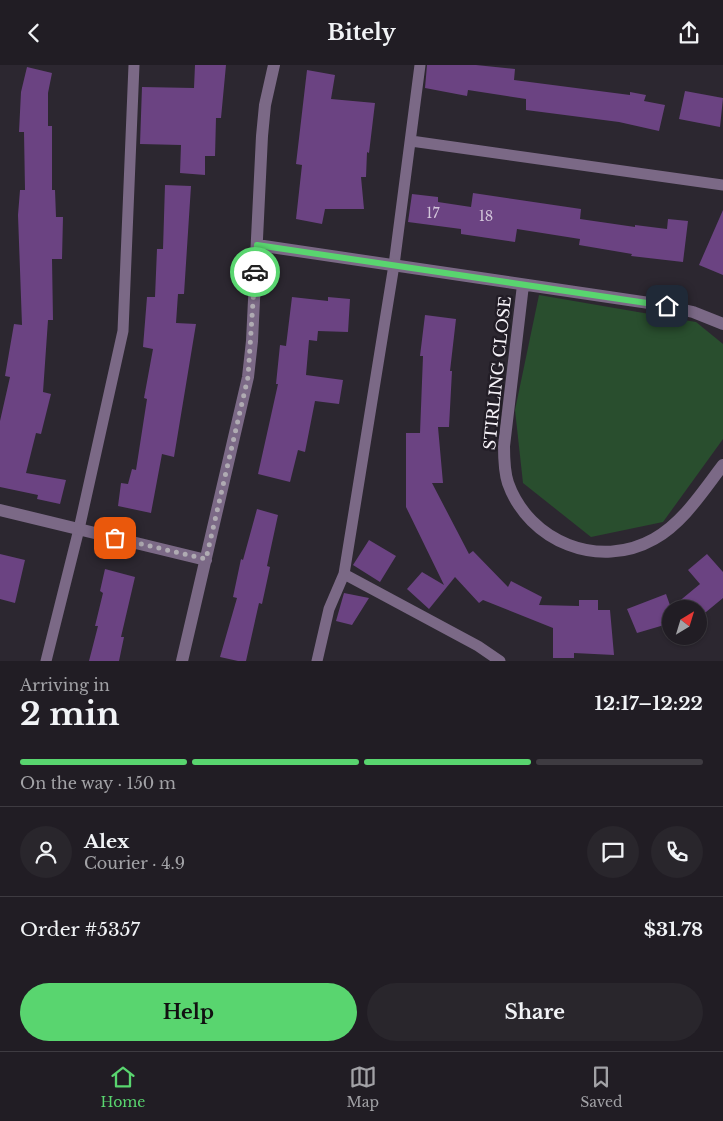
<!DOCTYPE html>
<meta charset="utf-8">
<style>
:root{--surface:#211d24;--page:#29262c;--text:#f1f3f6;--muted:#a2a2a6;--line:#3e3b41;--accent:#59d56f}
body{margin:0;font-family:"Libre Baskerville",serif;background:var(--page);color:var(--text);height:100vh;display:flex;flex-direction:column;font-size:19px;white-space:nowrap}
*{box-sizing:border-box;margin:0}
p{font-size:16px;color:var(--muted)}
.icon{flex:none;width:28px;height:28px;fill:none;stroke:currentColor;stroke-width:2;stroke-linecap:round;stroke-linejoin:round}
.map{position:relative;height:596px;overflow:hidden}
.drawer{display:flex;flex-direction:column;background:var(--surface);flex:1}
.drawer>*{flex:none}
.needle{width:32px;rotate:38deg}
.controls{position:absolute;left:662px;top:535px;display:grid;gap:10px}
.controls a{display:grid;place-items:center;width:45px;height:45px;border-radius:50%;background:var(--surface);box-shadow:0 1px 4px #0004,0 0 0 1px var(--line);font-size:25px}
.pin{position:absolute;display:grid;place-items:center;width:42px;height:42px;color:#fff;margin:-21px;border-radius:10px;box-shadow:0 2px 8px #0006}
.courier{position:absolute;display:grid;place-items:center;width:50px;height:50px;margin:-25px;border:4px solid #59d56f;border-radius:50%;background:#fff;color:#222;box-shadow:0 1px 6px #0007}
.summary em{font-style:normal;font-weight:700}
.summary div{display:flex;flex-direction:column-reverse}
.summary{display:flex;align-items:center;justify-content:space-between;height:85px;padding:0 20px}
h1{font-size:32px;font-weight:700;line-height:38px}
.bar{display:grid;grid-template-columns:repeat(4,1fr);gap:8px 5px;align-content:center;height:60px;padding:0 20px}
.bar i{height:6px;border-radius:4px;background:var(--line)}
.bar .current{background:var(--accent)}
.bar p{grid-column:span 4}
.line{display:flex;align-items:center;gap:12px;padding:0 20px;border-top:1px solid var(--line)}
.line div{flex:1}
.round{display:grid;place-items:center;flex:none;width:52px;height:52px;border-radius:26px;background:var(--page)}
.action{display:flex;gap:10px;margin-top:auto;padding:10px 20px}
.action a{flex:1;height:58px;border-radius:30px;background:var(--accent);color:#111;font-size:20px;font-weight:700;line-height:58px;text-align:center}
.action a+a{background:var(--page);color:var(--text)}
header{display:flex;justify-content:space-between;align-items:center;height:65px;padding:0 20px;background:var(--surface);font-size:22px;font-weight:700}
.menu{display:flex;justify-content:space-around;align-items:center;height:70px;border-top:1px solid var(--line);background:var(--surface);font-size:14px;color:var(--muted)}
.menu a{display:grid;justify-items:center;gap:2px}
.menu .current{color:var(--accent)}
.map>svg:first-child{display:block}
.green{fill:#294e2e}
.building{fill:#6b4382}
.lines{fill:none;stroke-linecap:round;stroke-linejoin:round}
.service{stroke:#7b6986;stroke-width:11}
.minor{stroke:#7b6986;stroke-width:12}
.done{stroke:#afabb2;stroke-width:5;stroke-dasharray:0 9}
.route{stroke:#59d56f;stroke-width:6}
.labels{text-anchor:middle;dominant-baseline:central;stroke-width:5;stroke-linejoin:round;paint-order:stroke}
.number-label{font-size:14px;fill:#d3c6da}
.street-label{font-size:16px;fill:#f6f2f8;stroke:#221d26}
</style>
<header><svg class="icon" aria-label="back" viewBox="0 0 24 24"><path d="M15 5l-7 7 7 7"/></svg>Bitely<svg class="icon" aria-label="share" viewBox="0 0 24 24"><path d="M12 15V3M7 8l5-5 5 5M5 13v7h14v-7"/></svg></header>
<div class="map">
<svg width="723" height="596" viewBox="0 0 723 596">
<rect width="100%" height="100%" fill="#2c2730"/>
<!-- green -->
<path class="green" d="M539 230 696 257 723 279V374L663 457 591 472 523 418 515 345Z"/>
<!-- building -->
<path class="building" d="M195 0H226L221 53H216L215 91H205V110L180 108 181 80 140 79 142 22 194 23Z
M427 0H476L515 4 514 15 630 30V27L646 30 644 36 665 40 659 66 619 57 526 45V34L468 25 467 31 425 23Z
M27 2 52 8 48 28V61H52V125H55L56 152H63L62 194H52L53 255H48L43 327 51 329 41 369 36 368 26 408 66 415 60 439 37 434 38 430 0 422V356L10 312 5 311 14 259 22 260 18 150 20 125H25L24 67H19L21 27Z
M307 5 335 10 331 34 375 38 369 88 367 87 366 112H361L364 144H325L322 159 296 154 302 100 296 99Z
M685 26 723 33 720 62 679 54Z
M165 120 191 121 184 229H178L176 258 196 259 174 392 162 389 151 448 118 441 121 418 128 419 132 404 136 405 147 334 144 333 153 284 143 282 147 232H155L157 184H163Z
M473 128 581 144 580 154 635 162V160L667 164 668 154 688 156 683 197 631 191 632 189 579 180 580 174 517 164 515 177 461 169V164L408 157 412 129 438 132V137L471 142Z
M723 145V210L699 200Z
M292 232 328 236V232L350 234 348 267 318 266 317 276 309 275 306 310 343 315 339 339 315 336 305 387 298 385 290 417 258 409 278 319H276L280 280 286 281Z
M425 250 456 254 450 306H452L449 362H438L443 418H432L469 489 473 486 508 522 511 516 542 532 539 540 579 541V535H598V545H610L614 590 574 588V593H553V563L483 535 479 538 455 512 429 544 407 524 422 507 444 520 406 442V368H420L423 291H420Z
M257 444 278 450 267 501 270 502 262 539 259 538 246 596H238L220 592 237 533 233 532 241 494 243 495Z
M369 475 396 491 380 517 353 500Z
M0 489 25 495 15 538 0 534Z
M707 489 723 507V533L706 547 699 549V544H671V558L637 568 627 544 666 529 671 543 700 519 688 505Z
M105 504 135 512 121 572H124L119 596H89L98 561H95L103 528 100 526Z
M344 528 369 533 352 560 336 556Z"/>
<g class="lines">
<!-- service -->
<path class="service" d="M411 76 723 120
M344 509 478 581 500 596
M46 596 79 464 123 266 134 0
M317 596 329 544 344 509 394 200 420 0"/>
<!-- minor -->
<path class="minor" d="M257 180 656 239 693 247 723 259
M523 220 504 381C504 393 504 406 508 418 529 477 599 505 654 474 683 458 703 426 723 400
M0 445 206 495
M182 596 248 312 252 276 262 71 265 40 274 0"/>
</g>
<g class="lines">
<!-- done -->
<path class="done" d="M115 473 206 494 248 312 255 207"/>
<!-- route -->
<path class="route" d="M255 207 257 180 667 241"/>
</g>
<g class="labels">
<!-- number labels -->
<g class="number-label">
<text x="433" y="148">17</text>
<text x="486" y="151">18</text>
</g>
<!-- street labels -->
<g class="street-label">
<text transform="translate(497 308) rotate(-84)">STIRLING CLOSE</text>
</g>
</g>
</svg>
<div class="controls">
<a><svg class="needle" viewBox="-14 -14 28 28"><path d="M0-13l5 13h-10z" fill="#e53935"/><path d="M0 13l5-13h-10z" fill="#a2a2a6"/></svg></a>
</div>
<div class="pin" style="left:115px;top:473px;background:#ea580c"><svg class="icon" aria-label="bag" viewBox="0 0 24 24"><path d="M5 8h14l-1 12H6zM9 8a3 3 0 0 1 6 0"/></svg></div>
<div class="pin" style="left:667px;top:241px;background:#1f2937"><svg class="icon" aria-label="home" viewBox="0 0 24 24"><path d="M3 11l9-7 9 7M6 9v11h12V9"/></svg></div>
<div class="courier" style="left:255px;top:207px"><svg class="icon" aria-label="car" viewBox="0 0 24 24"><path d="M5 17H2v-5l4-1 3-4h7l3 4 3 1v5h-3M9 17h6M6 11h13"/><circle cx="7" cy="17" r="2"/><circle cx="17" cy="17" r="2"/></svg></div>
</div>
<section class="drawer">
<div class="summary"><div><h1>2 min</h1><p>Arriving in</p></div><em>12:17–12:22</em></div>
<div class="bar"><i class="current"></i><i class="current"></i><i class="current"></i><i></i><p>On the way · 150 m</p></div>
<div class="line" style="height:90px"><a class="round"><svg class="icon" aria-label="person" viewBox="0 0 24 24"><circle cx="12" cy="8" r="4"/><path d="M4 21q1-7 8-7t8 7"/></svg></a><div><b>Alex</b><p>Courier · 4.9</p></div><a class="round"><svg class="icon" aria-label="chat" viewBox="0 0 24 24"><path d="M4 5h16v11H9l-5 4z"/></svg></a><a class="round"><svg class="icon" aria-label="phone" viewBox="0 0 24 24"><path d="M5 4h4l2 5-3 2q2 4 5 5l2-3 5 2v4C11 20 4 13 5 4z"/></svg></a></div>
<div class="line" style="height:65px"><div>Order #5357</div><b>$31.78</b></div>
<div class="action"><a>Help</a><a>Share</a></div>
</section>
<nav class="menu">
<a class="current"><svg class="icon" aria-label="home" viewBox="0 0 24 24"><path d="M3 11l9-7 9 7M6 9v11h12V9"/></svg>Home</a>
<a><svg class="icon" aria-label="map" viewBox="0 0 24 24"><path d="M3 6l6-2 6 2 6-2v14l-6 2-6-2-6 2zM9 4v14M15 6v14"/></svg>Map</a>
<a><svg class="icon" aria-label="saved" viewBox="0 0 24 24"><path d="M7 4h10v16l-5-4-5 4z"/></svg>Saved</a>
</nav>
